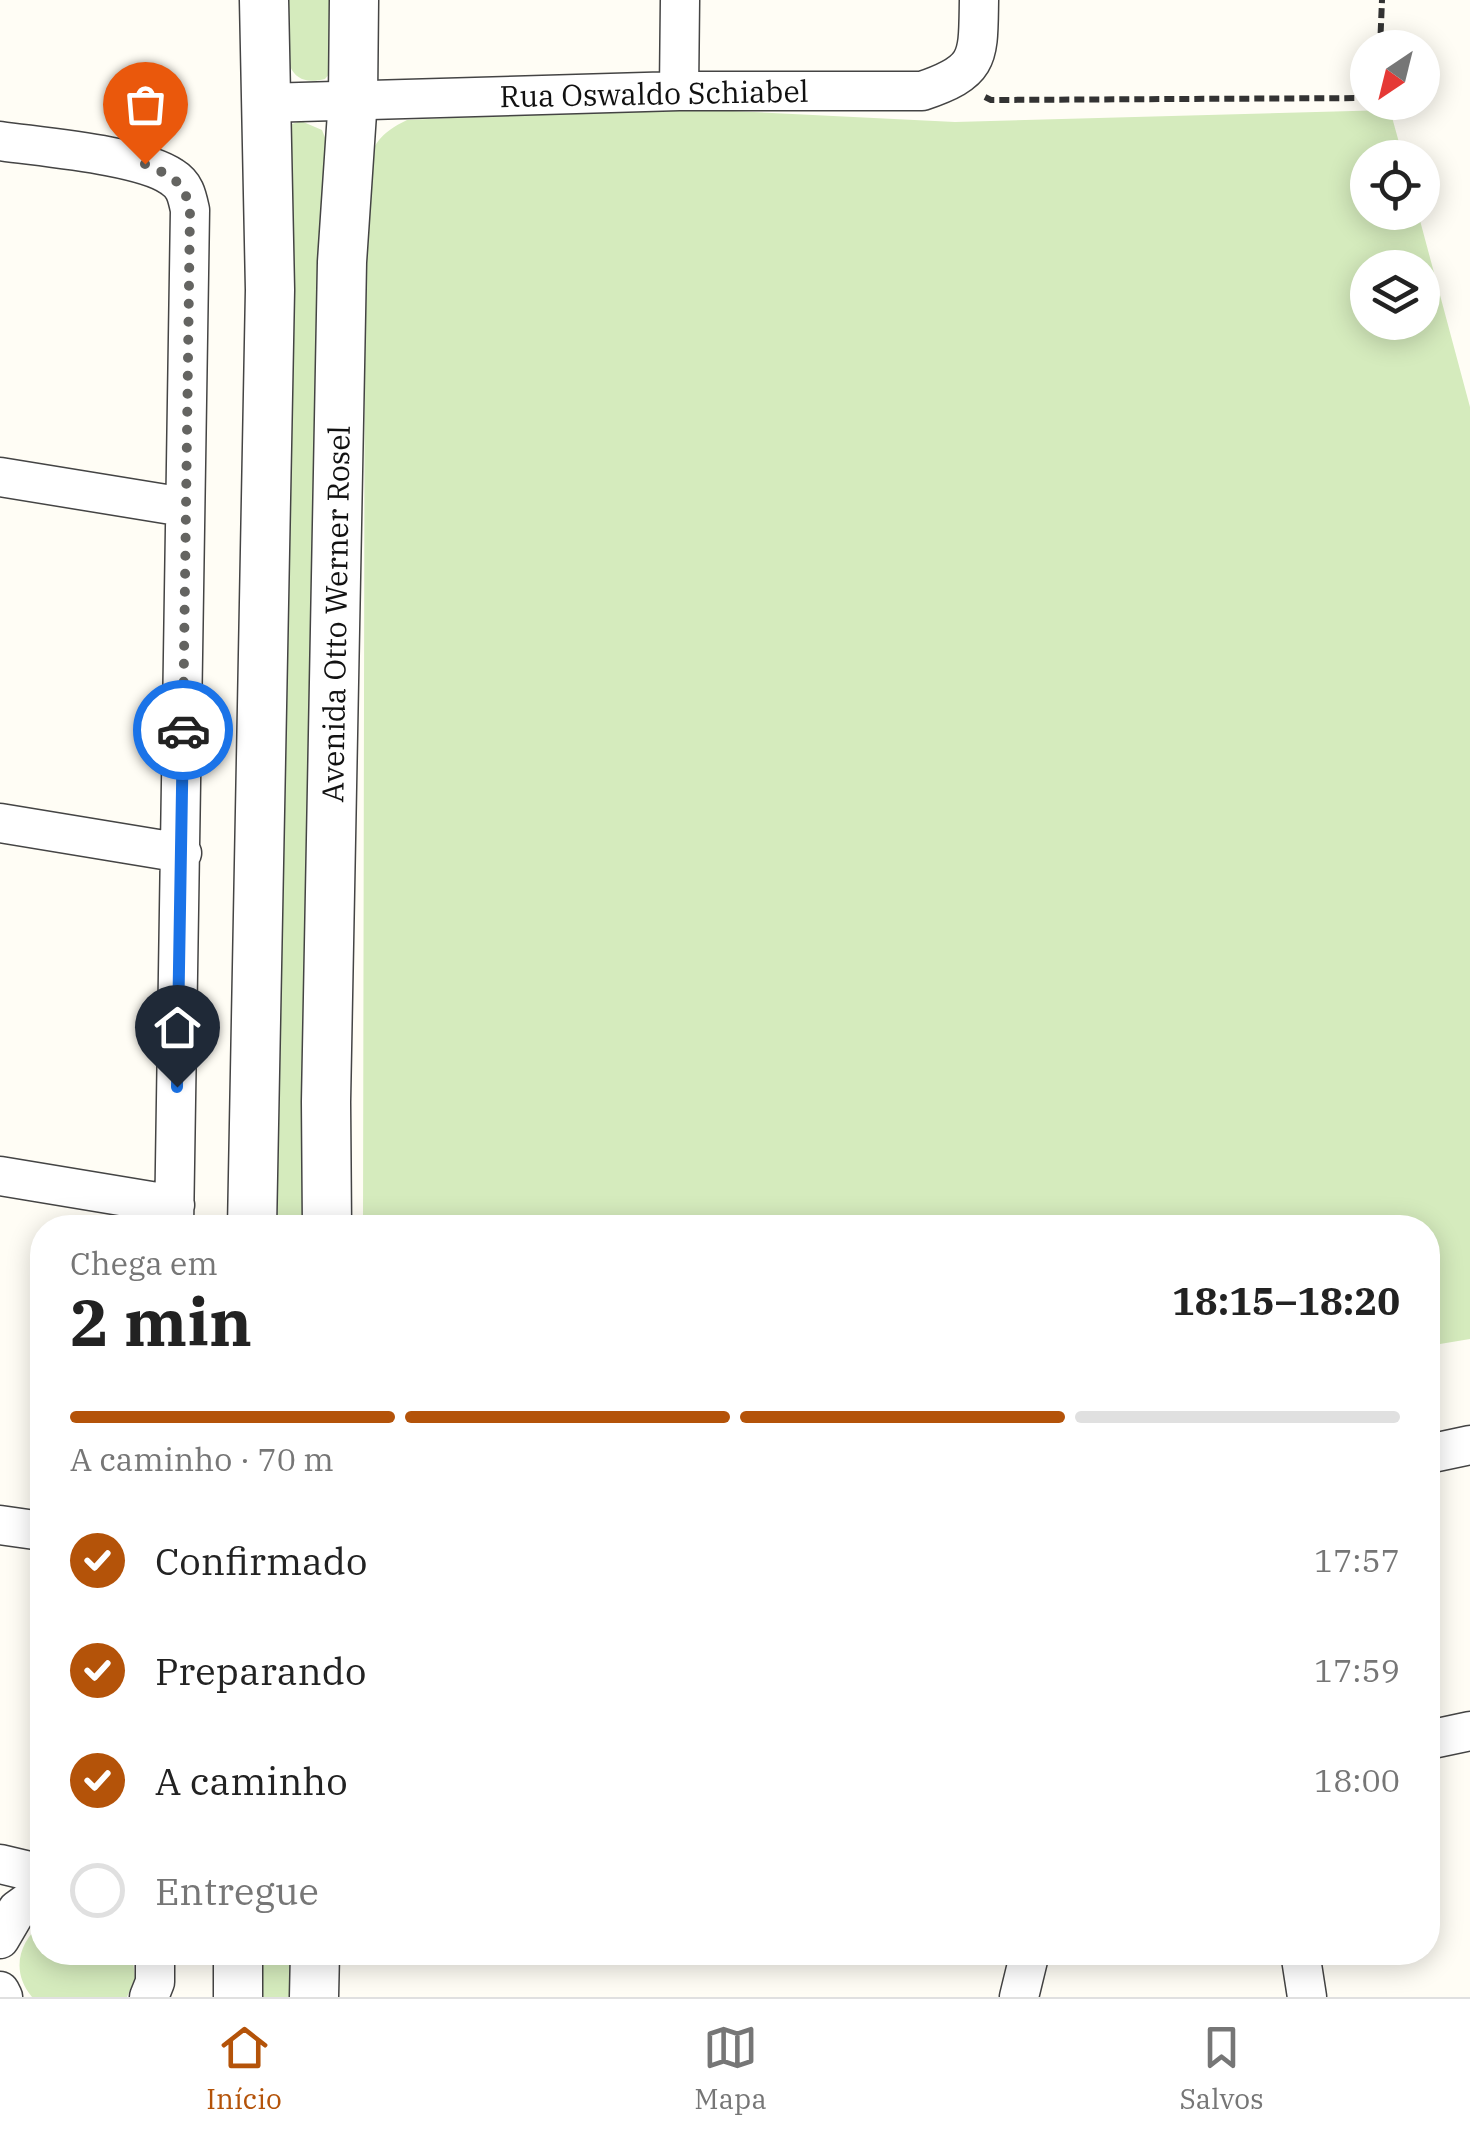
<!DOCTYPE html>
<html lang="pt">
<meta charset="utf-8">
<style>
:root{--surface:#fff;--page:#f2f2f2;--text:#222;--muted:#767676;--line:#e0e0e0;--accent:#b45309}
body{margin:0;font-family:"IBM Plex Serif",serif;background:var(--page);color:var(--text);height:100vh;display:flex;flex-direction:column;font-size:38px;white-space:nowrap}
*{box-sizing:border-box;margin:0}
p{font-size:32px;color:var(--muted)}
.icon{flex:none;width:55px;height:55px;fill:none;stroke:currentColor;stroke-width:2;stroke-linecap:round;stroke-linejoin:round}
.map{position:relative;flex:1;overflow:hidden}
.panel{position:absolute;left:30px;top:1215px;width:1410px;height:750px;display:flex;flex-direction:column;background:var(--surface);border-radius:40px;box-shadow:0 5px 25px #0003}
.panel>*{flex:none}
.needle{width:65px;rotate:215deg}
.tools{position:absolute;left:1350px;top:30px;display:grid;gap:20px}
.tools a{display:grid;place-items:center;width:90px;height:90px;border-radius:50%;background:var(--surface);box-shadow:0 5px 25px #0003;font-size:50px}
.pin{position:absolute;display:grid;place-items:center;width:85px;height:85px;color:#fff;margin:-102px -42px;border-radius:50% 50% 50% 0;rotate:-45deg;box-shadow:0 0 10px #0007}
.pin .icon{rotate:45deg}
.courier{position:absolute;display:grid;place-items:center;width:100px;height:100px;margin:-50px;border:8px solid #1a73e8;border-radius:50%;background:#fff;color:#222;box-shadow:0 2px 12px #0007}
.head em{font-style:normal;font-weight:700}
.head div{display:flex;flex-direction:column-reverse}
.head{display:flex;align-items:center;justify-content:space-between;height:170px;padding:0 40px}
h1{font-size:65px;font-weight:700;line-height:75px}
.bar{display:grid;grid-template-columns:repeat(4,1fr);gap:15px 10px;align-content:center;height:120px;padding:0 40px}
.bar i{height:12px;border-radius:8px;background:var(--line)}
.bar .active{background:var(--accent)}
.bar p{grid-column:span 4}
ol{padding:0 40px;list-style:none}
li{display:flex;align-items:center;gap:30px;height:110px}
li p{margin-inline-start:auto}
li .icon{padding:10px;border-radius:50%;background:var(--accent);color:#fff;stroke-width:4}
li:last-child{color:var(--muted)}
li i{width:55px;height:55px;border:5px solid var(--line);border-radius:50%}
.menu{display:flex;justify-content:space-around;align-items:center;height:140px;border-top:2px solid var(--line);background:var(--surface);font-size:28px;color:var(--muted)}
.menu a{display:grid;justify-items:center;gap:5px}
.menu .active{color:var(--accent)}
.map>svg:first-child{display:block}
.green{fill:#d5ebbd;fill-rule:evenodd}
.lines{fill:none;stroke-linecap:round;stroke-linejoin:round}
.minor-casing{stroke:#444;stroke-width:41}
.tertiary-casing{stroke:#444;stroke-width:51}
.path{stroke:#333;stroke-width:6;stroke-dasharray:10 5;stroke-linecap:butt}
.minor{stroke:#fff;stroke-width:38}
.tertiary{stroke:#fff;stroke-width:48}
.done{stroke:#646461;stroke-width:10;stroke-dasharray:0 18}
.route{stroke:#1a73e8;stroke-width:12}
.labels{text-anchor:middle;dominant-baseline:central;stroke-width:10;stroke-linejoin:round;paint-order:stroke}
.street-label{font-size:30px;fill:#111;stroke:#fff}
</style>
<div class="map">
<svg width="1470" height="1997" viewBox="0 0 1470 1997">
<rect width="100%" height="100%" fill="#fffdf5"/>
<!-- green -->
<path class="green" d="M287 0H334L330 73 325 79C275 92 287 32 287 0Z
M670 108 955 122 1390 110 1403 157 1368 158V212L1418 213 1470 407V1339L1428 1346V1228H363L365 171C373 144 380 133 407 120ZM1368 268H1422V322H1368Z
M301 121 322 130 326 140 308 1227 269 1228 288 135 292 124Z
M42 1923V1952L132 1953 135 1978 127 1997H32C11 1972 18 1943 42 1923Z
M257 1953H296L295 1997H257Z"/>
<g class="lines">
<!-- minor casing -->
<g class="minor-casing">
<path id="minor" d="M679 91 680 0
M265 103 679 91H922C981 71 978 58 979 0
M0 141C41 147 141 155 172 177 185 185 187 196 190 210L174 1228
M0 477 184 507
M0 823 182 853
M0 1176 175 1205
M1428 1454 1470 1445
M0 1525 42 1531
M1428 1740 1470 1731
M0 1864 42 1874
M0 1939 17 1910 42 1892
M1300 1952 1307 1997
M0 1991 3 1997
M149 1997 155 1982V1952
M1019 1997 1030 1952"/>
</g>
<!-- tertiary casing -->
<g class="tertiary-casing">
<path id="tertiary" d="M252 1228 270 290 264 0
M327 1228 326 1102 342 262 353 98 354 0
M238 1997V1952
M314 1997 315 1952"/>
</g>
<!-- path -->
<path class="path" d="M1380 48 1382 0
M985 97 991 100 1368 98"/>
<!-- minor -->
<use href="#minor" class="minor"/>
<!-- tertiary -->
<use href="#tertiary" class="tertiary"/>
</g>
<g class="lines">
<!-- done -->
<path class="done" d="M145 164C171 176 184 180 190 210L183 730"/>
<!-- route -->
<path class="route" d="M177 1087 183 730"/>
</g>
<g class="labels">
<!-- street labels -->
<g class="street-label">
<text transform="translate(654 93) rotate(-1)">Rua Oswaldo Schiabel</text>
<text transform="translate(335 614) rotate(-89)">Avenida Otto Werner Rosel</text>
</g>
</g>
</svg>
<div class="tools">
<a><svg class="needle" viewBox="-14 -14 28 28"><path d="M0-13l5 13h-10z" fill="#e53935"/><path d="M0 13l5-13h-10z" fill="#767676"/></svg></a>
<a><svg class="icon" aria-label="locate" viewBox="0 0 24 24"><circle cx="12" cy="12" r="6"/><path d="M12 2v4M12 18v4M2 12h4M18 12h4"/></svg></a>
<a><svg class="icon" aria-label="layers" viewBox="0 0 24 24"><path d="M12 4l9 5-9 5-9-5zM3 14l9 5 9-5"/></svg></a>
</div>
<div class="pin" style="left:145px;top:164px;background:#ea580c"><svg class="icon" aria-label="bag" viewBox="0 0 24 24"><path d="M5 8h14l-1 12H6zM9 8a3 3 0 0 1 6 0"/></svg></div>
<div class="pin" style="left:177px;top:1087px;background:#1f2937"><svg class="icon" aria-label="home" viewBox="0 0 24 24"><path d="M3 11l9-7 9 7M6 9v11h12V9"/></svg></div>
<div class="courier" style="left:183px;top:730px"><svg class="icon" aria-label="car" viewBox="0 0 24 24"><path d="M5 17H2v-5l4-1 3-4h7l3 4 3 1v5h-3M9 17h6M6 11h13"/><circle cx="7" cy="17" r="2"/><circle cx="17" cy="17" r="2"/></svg></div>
<section class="panel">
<div class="head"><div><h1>2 min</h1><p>Chega em</p></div><em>18:15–18:20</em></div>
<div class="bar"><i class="active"></i><i class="active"></i><i class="active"></i><i></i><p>A caminho · 70 m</p></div>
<ol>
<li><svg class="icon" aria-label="check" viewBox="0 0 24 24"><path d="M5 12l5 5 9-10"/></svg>Confirmado<p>17:57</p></li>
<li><svg class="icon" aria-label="check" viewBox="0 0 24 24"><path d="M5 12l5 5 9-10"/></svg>Preparando<p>17:59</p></li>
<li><svg class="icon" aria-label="check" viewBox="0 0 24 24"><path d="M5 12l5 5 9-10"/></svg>A caminho<p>18:00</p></li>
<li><i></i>Entregue</li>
</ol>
</section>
</div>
<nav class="menu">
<a class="active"><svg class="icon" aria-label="home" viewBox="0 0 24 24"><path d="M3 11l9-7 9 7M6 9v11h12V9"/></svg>Início</a>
<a><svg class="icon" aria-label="map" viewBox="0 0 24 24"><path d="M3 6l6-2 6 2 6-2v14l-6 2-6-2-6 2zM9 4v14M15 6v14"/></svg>Mapa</a>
<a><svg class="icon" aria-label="saved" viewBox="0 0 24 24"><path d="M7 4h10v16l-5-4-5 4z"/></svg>Salvos</a>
</nav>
